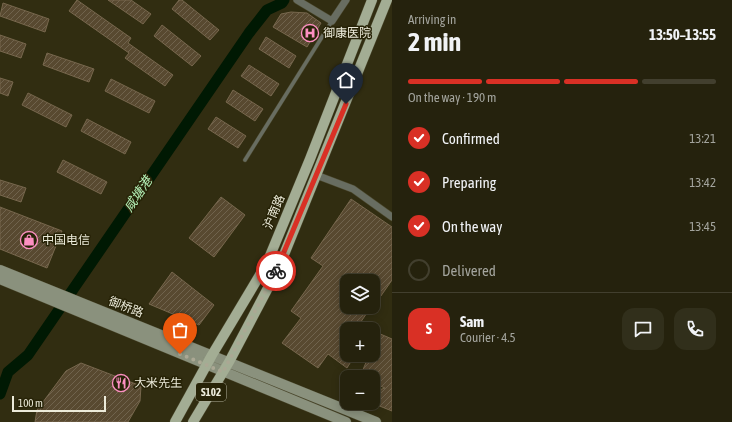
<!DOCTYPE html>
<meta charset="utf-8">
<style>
:root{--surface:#25220d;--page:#312f1b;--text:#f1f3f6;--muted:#a3a49d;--line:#423f2e;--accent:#d93025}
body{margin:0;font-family:"Asap Condensed","Noto Sans SC",sans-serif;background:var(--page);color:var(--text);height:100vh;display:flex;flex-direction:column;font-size:15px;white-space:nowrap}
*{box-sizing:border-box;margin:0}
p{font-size:13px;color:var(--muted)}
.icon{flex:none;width:22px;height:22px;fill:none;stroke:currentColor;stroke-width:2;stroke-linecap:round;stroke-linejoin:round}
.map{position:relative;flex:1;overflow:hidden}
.sheet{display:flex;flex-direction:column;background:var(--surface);width:340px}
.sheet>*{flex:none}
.tools{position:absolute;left:340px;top:274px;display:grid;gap:8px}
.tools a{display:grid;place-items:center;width:40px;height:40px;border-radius:8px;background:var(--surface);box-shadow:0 2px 10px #0003,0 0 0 1px var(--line);font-size:20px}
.scale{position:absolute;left:12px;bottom:10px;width:94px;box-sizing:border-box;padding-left:4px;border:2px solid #ecebda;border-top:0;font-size:11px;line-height:14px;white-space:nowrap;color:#ecebda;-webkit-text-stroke:3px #272307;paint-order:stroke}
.pin{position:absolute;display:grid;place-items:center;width:34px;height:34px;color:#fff;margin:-41px -17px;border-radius:50% 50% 50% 0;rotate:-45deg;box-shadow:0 0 4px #0007}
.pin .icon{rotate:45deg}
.courier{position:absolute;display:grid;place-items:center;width:40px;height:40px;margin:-20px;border:3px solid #d93025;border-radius:50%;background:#fff;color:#222;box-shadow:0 1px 5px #0007}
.head em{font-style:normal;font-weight:700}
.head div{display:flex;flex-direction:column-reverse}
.head{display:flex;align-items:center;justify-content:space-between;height:68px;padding:0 16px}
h1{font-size:26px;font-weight:700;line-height:30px}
.bar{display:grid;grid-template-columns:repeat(4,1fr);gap:6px 4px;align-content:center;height:48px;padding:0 16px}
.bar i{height:5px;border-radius:3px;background:var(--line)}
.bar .active{background:var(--accent)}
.bar p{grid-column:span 4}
.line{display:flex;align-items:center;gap:10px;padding:0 16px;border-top:1px solid var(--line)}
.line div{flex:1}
.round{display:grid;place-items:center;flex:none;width:42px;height:42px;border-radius:12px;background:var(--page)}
ol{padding:0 16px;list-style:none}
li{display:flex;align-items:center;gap:12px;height:44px}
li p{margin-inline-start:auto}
li .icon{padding:4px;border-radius:50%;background:var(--accent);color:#fff;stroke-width:4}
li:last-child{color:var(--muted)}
li i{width:22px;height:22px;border:2px solid var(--line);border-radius:50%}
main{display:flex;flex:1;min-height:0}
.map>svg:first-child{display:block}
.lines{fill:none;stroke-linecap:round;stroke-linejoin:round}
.river{stroke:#001903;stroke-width:11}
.building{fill:url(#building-hatch);stroke:#77674d}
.lane-casing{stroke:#4b482d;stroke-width:4.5}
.street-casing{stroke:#4b482d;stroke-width:8}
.secondary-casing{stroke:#4b482d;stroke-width:11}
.primary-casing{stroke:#4b482d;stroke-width:11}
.lane{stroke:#686d61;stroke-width:3.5}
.street{stroke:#686d61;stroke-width:7}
.secondary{stroke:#8a917d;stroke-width:10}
.primary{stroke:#a3ad94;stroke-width:10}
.done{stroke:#aba894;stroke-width:4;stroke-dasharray:0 7.2}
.route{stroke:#d93025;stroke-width:5}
.labels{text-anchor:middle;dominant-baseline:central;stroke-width:3;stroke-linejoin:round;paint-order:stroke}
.shield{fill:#272307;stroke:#b1af9b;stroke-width:1}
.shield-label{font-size:11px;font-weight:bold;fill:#ecebda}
.poi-label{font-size:12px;fill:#ecebda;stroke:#272307;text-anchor:start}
.street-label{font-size:12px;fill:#ecebda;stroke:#272307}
.water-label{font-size:13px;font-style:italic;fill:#b3f1b7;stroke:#272307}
</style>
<main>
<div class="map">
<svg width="392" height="422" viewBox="0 0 392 422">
<defs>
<pattern id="building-hatch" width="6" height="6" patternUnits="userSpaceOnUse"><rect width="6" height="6" fill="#584930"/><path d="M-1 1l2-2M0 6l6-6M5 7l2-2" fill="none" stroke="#70634d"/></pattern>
</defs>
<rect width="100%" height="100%" fill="#312d11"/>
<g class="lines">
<!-- river -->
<path class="river" d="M0 394 8 372 28 355 249 33 267 10 282 3 284 0"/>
</g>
<!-- building -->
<path class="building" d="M77 0 131 38 128 43 173 75 165 86 125 58 129 53 69 11Z
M108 0H131L151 14 143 24Z
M179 0H182L219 30 210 40 172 9Z
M3 3 49 19 45 32 0 16Z
M291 12 307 13 321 23 307 47 273 27 281 14Z
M162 25 201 56 192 66 154 36Z
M0 35 26 44 21 58 0 51Z
M266 37 296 56 289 68 259 49Z
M47 53 94 69 89 82 43 65Z
M249 65 279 84 271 96 241 76Z
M0 78 13 82 8 96 0 93Z
M111 79 155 101 149 113 105 91Z
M233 90 263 109 255 121 226 102Z
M28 93 72 115 66 127 22 105Z
M216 117 246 136 238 148 208 129Z
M87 119 131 142 125 154 81 131Z
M63 160 107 182 101 194 57 172Z
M0 180 26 188 21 202 0 195Z
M221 197 245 215 214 257 189 238Z
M351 199 392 227V280L376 303 373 301V281H347V307H371L356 329H347V355H355L347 368 328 354 318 368 282 343 301 318 291 311 323 266 311 258Z
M0 207 62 231 47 268 0 249Z
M172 272 214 305 199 325 149 304Z
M378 333 392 339V411L377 405 373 392 385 388 373 383V377H360L369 355H373V345Z
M81 363 141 386 140 401 128 422H35L37 410 66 371Z"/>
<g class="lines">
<!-- lane casing -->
<g class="lane-casing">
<path id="lane" d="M245 160 332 21"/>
</g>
<!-- street casing -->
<g class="street-casing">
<path id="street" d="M297 0 332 21 346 0
M316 175 353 189 392 217"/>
</g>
<!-- secondary casing -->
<g class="secondary-casing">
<path id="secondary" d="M0 270 376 422
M0 279 346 422"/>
</g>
<!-- primary casing -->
<g class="primary-casing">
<path id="primary" d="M175 422 212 355 267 263 310 159 372 0
M193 422 229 362 279 267 387 0"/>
</g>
<!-- lane -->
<use href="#lane" class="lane"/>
<!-- street -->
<use href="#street" class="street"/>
<!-- secondary -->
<use href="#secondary" class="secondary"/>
<!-- primary -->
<use href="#primary" class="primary"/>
</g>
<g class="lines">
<!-- done -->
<path class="done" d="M180 354 223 372 276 271"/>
<!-- route -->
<path class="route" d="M276 271 346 104"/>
</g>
<!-- icons -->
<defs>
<g id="hospital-ring" transform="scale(0.9)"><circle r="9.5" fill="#272307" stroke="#fc8fc1" stroke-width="1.5"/><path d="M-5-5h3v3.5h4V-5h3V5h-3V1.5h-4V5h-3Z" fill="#fc8fc1"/></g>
<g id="shop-ring" transform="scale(0.9)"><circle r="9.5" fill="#272307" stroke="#fc8fc1" stroke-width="1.5"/><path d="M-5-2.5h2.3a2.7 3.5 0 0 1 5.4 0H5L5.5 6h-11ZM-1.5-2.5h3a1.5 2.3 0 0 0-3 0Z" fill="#fc8fc1"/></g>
<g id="restaurant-ring" transform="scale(0.9)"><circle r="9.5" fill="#272307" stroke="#fc8fc1" stroke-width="1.5"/><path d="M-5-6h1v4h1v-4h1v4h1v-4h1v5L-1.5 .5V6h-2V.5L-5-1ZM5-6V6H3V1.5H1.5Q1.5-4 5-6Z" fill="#fc8fc1"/></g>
</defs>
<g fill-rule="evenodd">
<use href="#hospital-ring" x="310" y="33"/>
<use href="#shop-ring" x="29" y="240"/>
<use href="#restaurant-ring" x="121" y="383"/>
</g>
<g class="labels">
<!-- shield labels -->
<rect class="shield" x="196" y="383" width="30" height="18" rx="3"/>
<g class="shield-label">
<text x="211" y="392">S102</text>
</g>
<!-- poi labels -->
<g class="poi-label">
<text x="323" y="33">御康医院</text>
<text x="42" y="240">中国电信</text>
<text x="134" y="383">大米先生</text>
</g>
<!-- street labels -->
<g class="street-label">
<text transform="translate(274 212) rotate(-67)">沪南路</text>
<text transform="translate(126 307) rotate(21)">御桥路</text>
</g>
<!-- water labels -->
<g class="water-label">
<text transform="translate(138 194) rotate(-56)">咸塘港</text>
</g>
</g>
</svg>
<div class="tools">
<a><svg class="icon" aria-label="layers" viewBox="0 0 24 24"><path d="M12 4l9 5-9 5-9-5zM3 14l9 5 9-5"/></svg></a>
<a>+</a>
<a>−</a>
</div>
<div class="scale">100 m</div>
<div class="pin" style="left:180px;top:354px;background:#ea580c"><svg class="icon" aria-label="bag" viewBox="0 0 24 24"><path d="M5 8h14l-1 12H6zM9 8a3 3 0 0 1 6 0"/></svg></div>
<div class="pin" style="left:346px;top:104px;background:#1f2937"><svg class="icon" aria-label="home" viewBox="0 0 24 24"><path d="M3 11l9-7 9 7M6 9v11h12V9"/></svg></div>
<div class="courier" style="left:276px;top:271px"><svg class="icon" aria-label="bike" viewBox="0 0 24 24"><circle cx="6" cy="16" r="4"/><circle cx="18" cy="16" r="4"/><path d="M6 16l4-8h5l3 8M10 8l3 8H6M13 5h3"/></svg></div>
</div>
<section class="sheet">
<div class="head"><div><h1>2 min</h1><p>Arriving in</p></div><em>13:50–13:55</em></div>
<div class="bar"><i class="active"></i><i class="active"></i><i class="active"></i><i></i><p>On the way · 190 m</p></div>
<ol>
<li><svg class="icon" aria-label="check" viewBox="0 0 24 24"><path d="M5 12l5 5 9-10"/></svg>Confirmed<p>13:21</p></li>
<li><svg class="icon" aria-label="check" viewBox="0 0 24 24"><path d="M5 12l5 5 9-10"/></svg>Preparing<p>13:42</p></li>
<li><svg class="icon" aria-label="check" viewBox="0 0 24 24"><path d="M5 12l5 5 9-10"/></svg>On the way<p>13:45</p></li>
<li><i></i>Delivered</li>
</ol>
<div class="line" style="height:72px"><b class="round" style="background:var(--accent);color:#fff">S</b><div><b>Sam</b><p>Courier · 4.5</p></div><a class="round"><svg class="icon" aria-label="chat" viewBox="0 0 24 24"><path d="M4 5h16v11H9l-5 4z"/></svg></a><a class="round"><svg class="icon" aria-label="phone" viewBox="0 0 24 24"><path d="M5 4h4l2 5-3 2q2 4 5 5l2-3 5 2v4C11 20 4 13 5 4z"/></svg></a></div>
</section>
</main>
